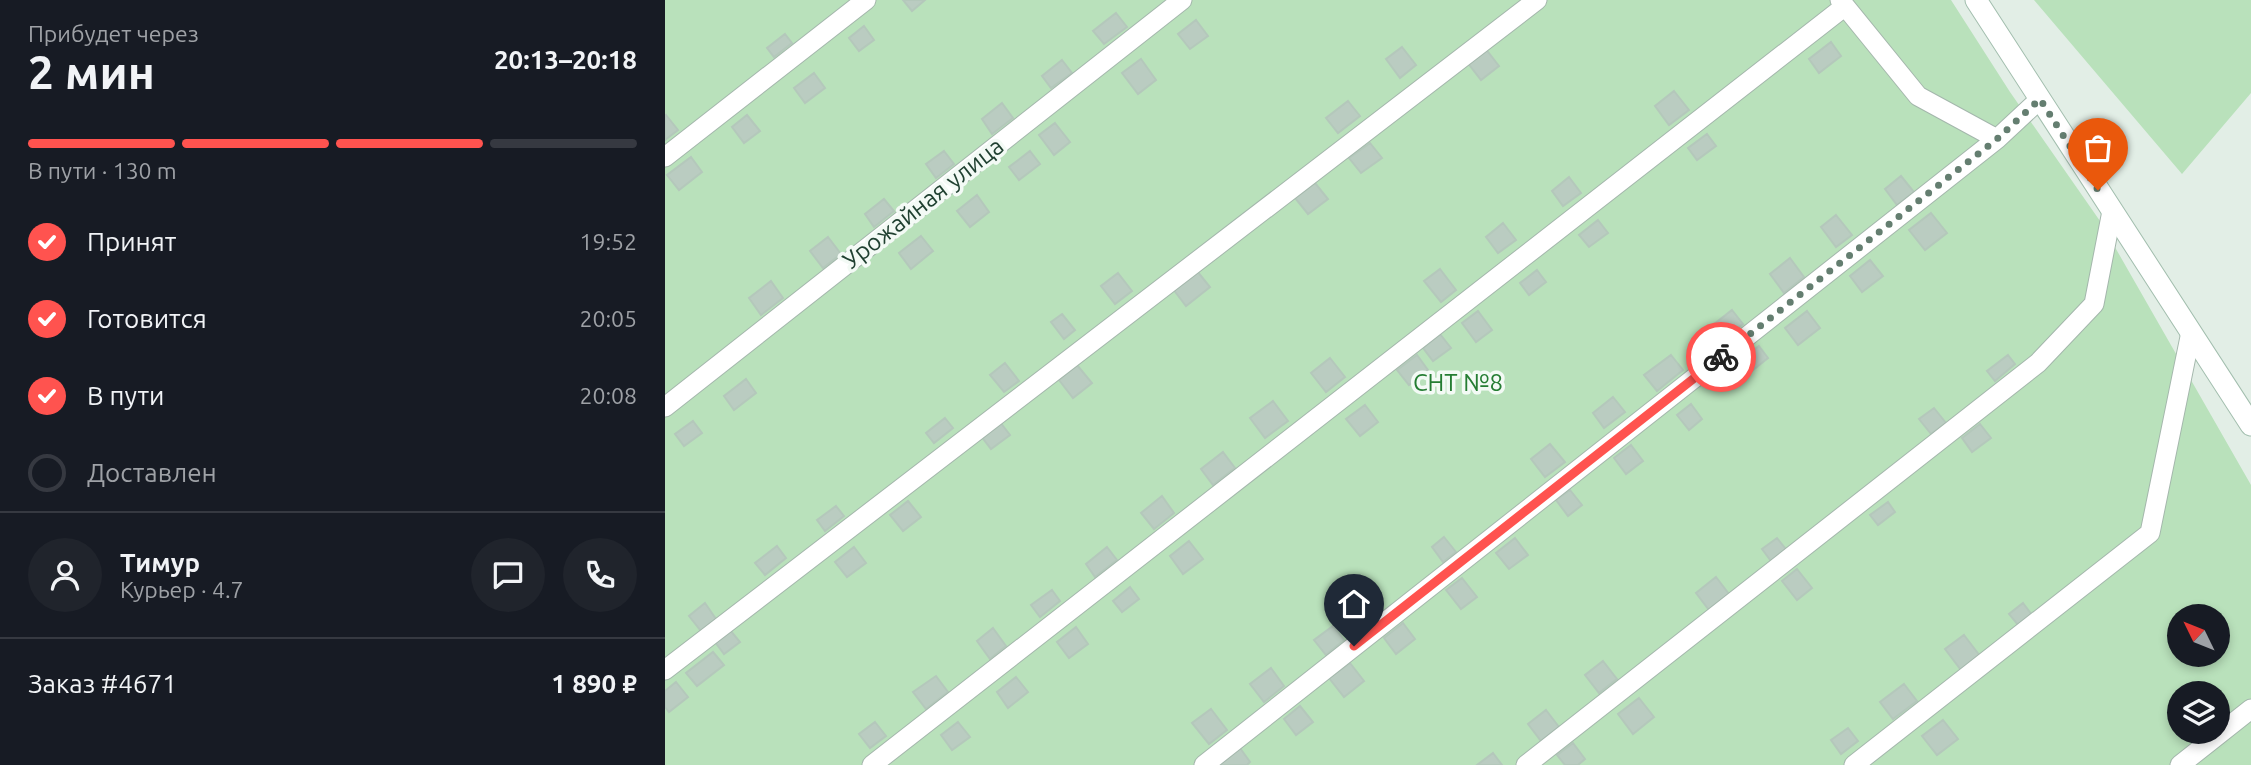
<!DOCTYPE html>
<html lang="ru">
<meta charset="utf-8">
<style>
:root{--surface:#171b24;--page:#20242c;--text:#f1f3f6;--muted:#9ea1a6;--line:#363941;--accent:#ff534f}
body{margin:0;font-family:Ubuntu,sans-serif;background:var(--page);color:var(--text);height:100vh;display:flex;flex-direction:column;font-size:26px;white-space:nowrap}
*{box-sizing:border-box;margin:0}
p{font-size:23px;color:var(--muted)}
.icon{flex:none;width:38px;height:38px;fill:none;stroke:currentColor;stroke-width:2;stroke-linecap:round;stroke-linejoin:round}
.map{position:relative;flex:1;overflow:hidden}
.sheet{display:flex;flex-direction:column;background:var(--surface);width:665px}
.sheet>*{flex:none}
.needle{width:46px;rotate:313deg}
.tools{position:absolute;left:1502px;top:604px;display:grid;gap:14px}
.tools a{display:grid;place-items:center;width:63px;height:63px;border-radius:50%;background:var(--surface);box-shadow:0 4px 10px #0003;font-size:35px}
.pin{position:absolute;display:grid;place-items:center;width:60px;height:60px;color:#fff;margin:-72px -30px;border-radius:50% 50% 50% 0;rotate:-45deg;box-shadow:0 0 7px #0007}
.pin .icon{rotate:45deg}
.courier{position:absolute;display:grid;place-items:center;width:70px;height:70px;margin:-35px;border:5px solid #ff534f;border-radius:50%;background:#fff;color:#222;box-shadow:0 2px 9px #0007}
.summary em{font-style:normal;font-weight:700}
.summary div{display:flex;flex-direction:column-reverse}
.summary{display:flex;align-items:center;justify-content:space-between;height:119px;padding:0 28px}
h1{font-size:46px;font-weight:700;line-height:52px}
.bar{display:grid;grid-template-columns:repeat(4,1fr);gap:10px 7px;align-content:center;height:84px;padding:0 28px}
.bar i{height:9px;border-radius:5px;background:var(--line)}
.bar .active{background:var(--accent)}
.bar p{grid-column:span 4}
.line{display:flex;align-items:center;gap:18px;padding:0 28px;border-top:2px solid var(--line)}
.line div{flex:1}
.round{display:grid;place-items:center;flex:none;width:74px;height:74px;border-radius:37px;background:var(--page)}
ol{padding:0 28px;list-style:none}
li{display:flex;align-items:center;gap:21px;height:77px}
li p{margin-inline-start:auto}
li .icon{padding:7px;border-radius:50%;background:var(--accent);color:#fff;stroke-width:4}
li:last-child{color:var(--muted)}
li i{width:38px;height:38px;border:4px solid var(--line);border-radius:50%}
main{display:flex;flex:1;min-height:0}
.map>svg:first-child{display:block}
.green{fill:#b9e1bb;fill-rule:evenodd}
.building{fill:#baccc1;stroke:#b4c8bb;stroke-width:2}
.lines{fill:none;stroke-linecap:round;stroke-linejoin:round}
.street-casing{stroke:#a4b7ac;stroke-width:21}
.secondary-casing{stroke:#a2beae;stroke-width:23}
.street{stroke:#fff;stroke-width:19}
.secondary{stroke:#fff;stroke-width:21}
.done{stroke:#647e70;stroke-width:7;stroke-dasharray:0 12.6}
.route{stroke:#ff534f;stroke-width:9}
.labels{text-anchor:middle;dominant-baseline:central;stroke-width:7;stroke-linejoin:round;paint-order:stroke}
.street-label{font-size:24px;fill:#204131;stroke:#f3faf5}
.park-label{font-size:24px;fill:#257d33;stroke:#f3faf5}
</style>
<main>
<section class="sheet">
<div class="summary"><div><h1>2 мин</h1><p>Прибудет через</p></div><em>20:13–20:18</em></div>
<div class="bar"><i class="active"></i><i class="active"></i><i class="active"></i><i></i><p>В пути · 130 m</p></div>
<ol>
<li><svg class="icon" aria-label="check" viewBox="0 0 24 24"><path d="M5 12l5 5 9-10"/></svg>Принят<p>19:52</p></li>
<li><svg class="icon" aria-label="check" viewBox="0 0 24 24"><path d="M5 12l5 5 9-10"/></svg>Готовится<p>20:05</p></li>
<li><svg class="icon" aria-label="check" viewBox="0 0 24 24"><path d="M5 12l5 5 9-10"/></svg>В пути<p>20:08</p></li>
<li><i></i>Доставлен</li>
</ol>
<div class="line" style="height:126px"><a class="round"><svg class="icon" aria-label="person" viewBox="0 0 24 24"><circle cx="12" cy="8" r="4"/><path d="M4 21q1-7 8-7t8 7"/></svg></a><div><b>Тимур</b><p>Курьер · 4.7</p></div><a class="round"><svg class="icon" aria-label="chat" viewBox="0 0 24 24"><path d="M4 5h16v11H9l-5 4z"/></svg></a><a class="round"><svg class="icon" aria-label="phone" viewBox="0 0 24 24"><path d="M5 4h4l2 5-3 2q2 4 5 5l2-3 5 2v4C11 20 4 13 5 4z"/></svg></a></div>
<div class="line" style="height:91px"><div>Заказ #4671</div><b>1 890 ₽</b></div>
</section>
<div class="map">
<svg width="1586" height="765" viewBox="0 0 1586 765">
<rect width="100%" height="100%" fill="#e2eee6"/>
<!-- green -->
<path class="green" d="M0 0H1286L1345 92 1435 221 1586 485V765H0ZM1514 616H1552V654H1514ZM1514 693H1552V732H1514Z
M1369 0H1586V93L1517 174Z"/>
<!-- building -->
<path class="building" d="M238 0H260L247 11Z
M451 13 462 27 439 44 428 31Z
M531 20 543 36 525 49 513 34Z
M199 26 209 40 194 51 184 38Z
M120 34 127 43 109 57 102 48Z
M1166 42 1176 56 1154 73 1144 59Z
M737 47 751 65 735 78 721 59Z
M820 48 834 66 816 80 802 62Z
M476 59 491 80 473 94 457 73Z
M397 60 407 73 386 88 377 76Z
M149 73 160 88 140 103 129 88Z
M1009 91 1024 110 1004 125 990 106Z
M683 101 695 116 673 133 661 118Z
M337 103 348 118 327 134 317 119Z
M1 115 13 130 0 140V116Z
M82 115 95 131 79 143 67 127Z
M390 123 405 142 389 155 374 135Z
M1042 134 1051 146 1032 160 1023 148Z
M705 143 717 158 696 173 684 158Z
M279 151 289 164 271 178 261 164Z
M365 151 375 164 354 180 344 167Z
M26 157 37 172 14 190 2 175Z
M1236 176 1249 192 1232 205 1220 189Z
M904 177 916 193 898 206 887 191Z
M650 183 663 199 643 214 630 198Z
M312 195 324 212 305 227 292 211Z
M219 199 229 211 209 227 200 214Z
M1266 213 1282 233 1260 250 1244 230Z
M1171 215 1187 235 1171 247 1156 227Z
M933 220 943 233 924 247 914 235Z
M838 223 851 240 833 253 821 237Z
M256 236 268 251 246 269 234 253Z
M163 237 176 254 158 268 145 251Z
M1125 258 1139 277 1119 293 1105 274Z
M1205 260 1218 276 1197 292 1185 276Z
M775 269 791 290 776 302 759 281Z
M872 270 881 282 864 295 855 283Z
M532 271 545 287 521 306 508 289Z
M453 273 467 291 450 304 436 286Z
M106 281 118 298 96 315 84 298Z
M1067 310 1078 324 1050 346 1039 332Z
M813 311 827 330 811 342 797 323Z
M1142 311 1155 328 1133 345 1120 328Z
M397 314 410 330 399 339 386 322Z
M775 334 786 348 768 361 758 348Z
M1094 346 1103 358 1083 374 1074 361Z
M752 355 763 370 744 385 732 370Z
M1006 355 1018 370 992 391 979 375Z
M1343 355 1350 364 1330 381 1322 371Z
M665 358 680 377 661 392 646 373Z
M340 363 354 381 339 392 325 375Z
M412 365 427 383 408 398 394 380Z
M81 379 91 393 69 410 59 396Z
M948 397 960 412 939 428 928 413Z
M608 401 623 421 600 438 585 418Z
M1026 404 1037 419 1024 430 1012 415Z
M700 405 713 422 695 436 681 419Z
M1269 408 1281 423 1266 434 1254 419Z
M280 418 288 428 269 443 261 433Z
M28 421 37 433 19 446 10 434Z
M335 422 345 435 326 449 316 436Z
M1315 424 1326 438 1307 452 1297 438Z
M885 444 900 462 880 477 866 459Z
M966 445 978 461 961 474 949 458Z
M558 452 570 468 548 485 536 469Z
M905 490 917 505 903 516 891 500Z
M497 496 509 513 489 529 476 513Z
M243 501 256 517 238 531 225 515Z
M1223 502 1230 512 1213 525 1205 515Z
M171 506 179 516 160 531 152 520Z
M779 537 791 552 778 562 767 547Z
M850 538 863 555 844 569 831 553Z
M1112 538 1124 553 1109 565 1097 549Z
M524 541 538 559 518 574 505 556Z
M112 546 121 558 100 575 90 563Z
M189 547 201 563 182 577 170 562Z
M442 547 452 560 430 577 421 564Z
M1132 569 1147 588 1132 600 1117 581Z
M1051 577 1064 594 1044 610 1031 593Z
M797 578 812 597 796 609 781 590Z
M465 587 474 599 457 612 448 601Z
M387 590 395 601 375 617 366 605Z
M40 603 51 619 36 631 24 616Z
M1358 603 1367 615 1353 625 1344 614Z
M738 623 750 639 731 654 719 638Z
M668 626 679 640 661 655 649 640Z
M411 627 423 644 404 658 392 642Z
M328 628 341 646 325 659 312 641Z
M65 630 75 642 59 654 50 642Z
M1299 635 1315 656 1296 670 1280 649Z
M48 652 59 665 32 686 21 673Z
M938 661 952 679 934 693 920 675Z
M685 663 699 681 679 697 664 678Z
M606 668 619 686 599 702 585 684Z
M271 676 283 692 261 709 248 692Z
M351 677 363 692 343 708 332 692Z
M11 682 23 697 4 712 0 707V691Z
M1239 684 1252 701 1228 719 1215 702Z
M974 698 989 717 968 734 953 714Z
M635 706 648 722 631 735 619 719Z
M546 709 562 730 544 744 527 723Z
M881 710 894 727 876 741 863 724Z
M1278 720 1293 739 1272 755 1257 736Z
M210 722 221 736 205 748 194 734Z
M293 722 305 737 287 750 276 735Z
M1183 728 1193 741 1176 754 1166 740Z
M908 743 920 759 913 765H900L892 755Z
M575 748 585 762 582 765H556L555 763Z
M828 753 837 765H812Z"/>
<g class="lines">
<!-- street casing -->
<g class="street-casing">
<path id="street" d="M1175 0 1253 96 1332 139
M0 157 201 0
M0 407 517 0
M0 670 872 0
M207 765 1179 7
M539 765 1332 139 1375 99
M861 765 1373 363 1429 304 1447 211
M1189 765 1485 533 1526 332
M1515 765 1586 709"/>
</g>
<!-- secondary casing -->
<g class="secondary-casing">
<path id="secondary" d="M1311 0 1586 425"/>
</g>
<!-- street -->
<use href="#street" class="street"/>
<!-- secondary -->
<use href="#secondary" class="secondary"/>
</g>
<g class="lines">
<!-- done -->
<path class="done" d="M1056 357 1332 139 1375 99 1433 190"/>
<!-- route -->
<path class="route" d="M689 646 1056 357"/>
</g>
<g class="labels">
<!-- street labels -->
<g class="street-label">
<text transform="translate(258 203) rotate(-38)">Урожайная улица</text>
</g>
<!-- park labels -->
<g class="park-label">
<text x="793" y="382">СНТ №8</text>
</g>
</g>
</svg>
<div class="tools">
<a><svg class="needle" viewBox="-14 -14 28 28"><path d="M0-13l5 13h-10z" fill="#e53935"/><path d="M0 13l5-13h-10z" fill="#9ea1a6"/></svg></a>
<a><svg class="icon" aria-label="layers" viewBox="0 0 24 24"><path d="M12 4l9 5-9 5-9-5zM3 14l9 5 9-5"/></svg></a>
</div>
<div class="pin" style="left:1433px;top:190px;background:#ea580c"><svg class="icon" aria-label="bag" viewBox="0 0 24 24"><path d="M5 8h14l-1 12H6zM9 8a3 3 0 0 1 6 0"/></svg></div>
<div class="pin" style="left:689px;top:646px;background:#1f2937"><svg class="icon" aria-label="home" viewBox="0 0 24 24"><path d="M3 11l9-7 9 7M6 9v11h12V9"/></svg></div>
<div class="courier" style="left:1056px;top:357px"><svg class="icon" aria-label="bike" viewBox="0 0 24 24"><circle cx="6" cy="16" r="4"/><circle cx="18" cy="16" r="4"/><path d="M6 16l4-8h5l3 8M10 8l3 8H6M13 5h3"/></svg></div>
</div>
</main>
